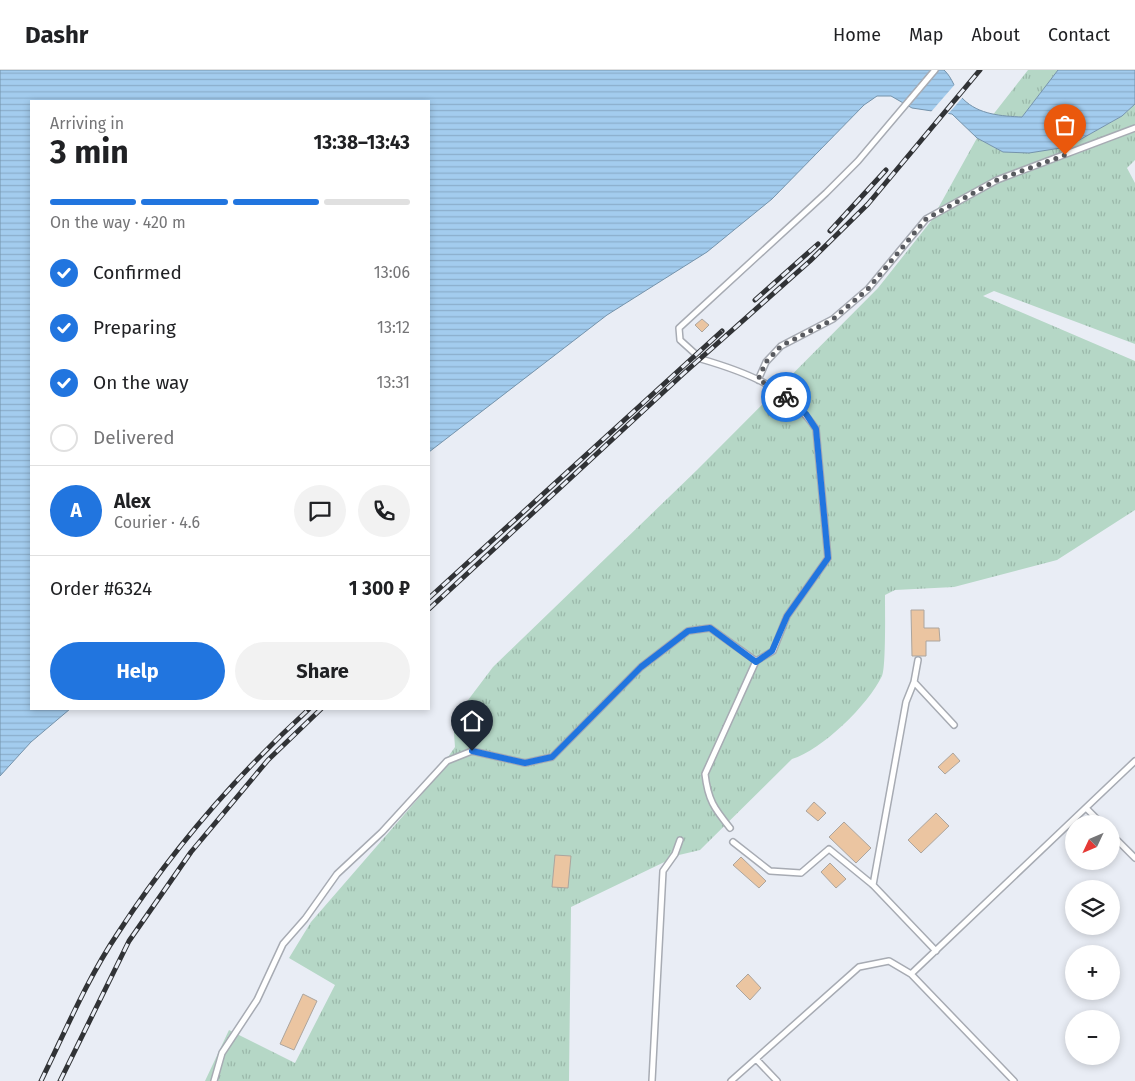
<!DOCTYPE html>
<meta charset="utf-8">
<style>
:root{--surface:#fff;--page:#f2f2f2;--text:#202124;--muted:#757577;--line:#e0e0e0;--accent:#2175df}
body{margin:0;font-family:"Fira Sans",sans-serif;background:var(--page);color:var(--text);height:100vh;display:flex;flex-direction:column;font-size:19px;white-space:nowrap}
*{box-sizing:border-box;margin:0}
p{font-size:16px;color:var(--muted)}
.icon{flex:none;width:28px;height:28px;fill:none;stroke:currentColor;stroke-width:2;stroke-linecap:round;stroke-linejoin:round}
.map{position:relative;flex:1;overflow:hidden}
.drawer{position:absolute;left:30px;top:30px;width:400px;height:610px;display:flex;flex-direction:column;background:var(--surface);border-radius:0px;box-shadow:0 2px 8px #0003}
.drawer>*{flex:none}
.needle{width:32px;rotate:226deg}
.fabs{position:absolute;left:1065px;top:745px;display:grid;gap:10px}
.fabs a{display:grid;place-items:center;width:55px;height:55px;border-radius:50%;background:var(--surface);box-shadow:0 2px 8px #0003;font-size:25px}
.pin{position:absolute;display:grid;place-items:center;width:42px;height:42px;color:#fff;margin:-51px -21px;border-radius:50% 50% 50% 0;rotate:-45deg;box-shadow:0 0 5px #0007}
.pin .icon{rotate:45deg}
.courier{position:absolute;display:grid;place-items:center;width:50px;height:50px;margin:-25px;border:4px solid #2175df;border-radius:50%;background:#fff;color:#222;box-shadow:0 1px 6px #0007}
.summary em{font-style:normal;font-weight:700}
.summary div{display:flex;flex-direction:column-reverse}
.summary{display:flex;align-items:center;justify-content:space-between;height:85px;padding:0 20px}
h1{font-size:32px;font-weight:700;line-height:38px}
.bar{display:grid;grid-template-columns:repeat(4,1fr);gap:8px 5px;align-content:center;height:60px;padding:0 20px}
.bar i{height:6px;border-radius:4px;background:var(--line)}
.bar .on{background:var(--accent)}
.bar p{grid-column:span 4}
.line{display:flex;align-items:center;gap:12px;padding:0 20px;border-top:1px solid var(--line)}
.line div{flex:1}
.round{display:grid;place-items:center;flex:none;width:52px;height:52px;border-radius:26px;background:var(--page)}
ol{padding:0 20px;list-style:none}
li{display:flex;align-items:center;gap:15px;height:55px}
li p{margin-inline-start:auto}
li .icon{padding:5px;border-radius:50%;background:var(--accent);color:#fff;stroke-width:4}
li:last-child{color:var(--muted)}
li i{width:28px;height:28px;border:2px solid var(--line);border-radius:50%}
.button{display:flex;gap:10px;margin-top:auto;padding:10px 20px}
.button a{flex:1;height:58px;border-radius:30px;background:var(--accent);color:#fff;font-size:20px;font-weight:700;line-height:58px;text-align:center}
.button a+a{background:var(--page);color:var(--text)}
header{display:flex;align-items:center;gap:30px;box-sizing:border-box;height:70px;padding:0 25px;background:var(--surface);border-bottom:1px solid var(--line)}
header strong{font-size:24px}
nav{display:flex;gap:28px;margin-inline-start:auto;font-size:18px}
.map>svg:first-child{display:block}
.grass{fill:url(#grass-tufts)}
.water{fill:url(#water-rules);stroke:#7593ab}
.pier{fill:#e9edf5}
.building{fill:#ebc5a1;stroke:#aca59e}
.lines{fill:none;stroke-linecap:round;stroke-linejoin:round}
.service-casing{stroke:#a7abb3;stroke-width:8}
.service{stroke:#fff;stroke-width:5}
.rail-casing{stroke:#313336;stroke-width:5}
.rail{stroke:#e9edf5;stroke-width:3;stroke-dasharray:9;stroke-linecap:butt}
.done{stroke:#595b60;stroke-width:5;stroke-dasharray:0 9}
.route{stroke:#2175df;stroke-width:6}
</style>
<header>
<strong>Dashr</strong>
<nav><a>Home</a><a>Map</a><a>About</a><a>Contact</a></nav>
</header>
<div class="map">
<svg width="1135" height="1011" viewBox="0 0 1135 1011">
<defs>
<pattern id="grass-tufts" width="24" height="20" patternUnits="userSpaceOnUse" patternTransform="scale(1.25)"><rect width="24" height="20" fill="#b5d7c6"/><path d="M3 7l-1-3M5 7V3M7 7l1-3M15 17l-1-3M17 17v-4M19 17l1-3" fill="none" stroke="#9ab7a9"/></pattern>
<pattern id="water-rules" width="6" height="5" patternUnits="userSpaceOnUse" patternTransform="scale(1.25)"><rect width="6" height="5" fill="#a3ccee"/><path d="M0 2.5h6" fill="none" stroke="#8baecb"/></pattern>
</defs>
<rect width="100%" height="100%" fill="#e9edf5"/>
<!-- grass -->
<path class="grass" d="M1028 0H1058L1022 47 992 46Z
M1135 34V90L1127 98 1135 113V274L994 221 983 226 1135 291V440L1057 490 954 517 895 520 885 525C885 539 886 598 882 606 868 635 822 680 792 689L700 780 679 785 571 837 569 1011H205L229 960 295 993 335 915 289 888 311 852 422 724 455 677 453 650 493 597 697 400 878 218 931 151 977 68 1003 82 1067 77 1122 46Z"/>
<!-- water -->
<path class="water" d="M0 0H944C953 8 955 21 963 29 979 45 1002 46 1022 47L1058 0H1135V34L1122 46 1067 77 1029 83 1003 82 977 68 952 44 912 38 891 26H877L864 35 772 129 707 182 607 245 429 382V31H31V639H70L31 672 0 706Z"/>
<!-- pier -->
<path class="pier" d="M957 12 964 26 947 45 930 43Z"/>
<!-- building -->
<path class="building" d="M702 249 709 255 702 262 695 255Z
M911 540H924V558H939L940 571H926V586H912Z
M953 683 960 691 945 704 938 697Z
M814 732 826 743 818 751 806 741Z
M936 743 949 756 921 783 908 770Z
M844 752 871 778 856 793 829 767Z
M555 785 571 786 568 818 552 817Z
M741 787 766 811 759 818 733 795Z
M830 793 846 809 836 818 821 802Z
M748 904 761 918 750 930 736 916Z
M303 924 317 931 294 980 280 974Z"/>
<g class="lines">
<!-- service casing -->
<g class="service-casing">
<path id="service" d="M758 310 766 292 781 276 833 249 868 219 926 149 997 110 1135 58
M914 612 954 655
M1087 739 1102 754
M730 758C714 738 708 730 705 704L756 591
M1111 764 1135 788
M733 772 770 801 801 803 829 779 873 815 936 881
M873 815 906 632 914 612 918 590
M911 904 1135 691
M756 989 777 1011
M214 1011 222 983 257 930 283 874 305 849 337 804 382 762 447 691 472 681 525 693 552 687 641 597 688 561 710 558 756 591 773 581 787 546 828 488 816 359C789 318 746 302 701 289L680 270 679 258 826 123 858 91 935 0
M652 1011 663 801 675 784 680 770
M731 1011 859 897 889 891 911 904 1014 1011"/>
</g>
<!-- service -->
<use href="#service" class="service"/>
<!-- rail casing -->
<g class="rail-casing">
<path id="rail" d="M830 161 886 100
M755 230 818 174
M429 528 722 261
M429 539 683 304 810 191 868 134 980 0
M41 1011C65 962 87 909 118 863 171 781 237 705 309 639
M60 1011 129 871 191 782 268 690 321 639"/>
</g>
<!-- rail -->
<use href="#rail" class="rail"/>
</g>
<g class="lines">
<!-- done -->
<path class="done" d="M786 327 772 316 758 310 766 292 781 276 832 250 868 219 926 149 997 110 1065 85"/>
<!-- route -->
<path class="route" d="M472 681 525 693 552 687 641 597 688 561 710 558 756 592 772 581 787 546 828 488 816 359 806 344 786 327"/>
</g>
</svg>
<div class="fabs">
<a><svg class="needle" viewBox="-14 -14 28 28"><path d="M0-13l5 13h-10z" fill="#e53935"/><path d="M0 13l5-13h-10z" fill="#757577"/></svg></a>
<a><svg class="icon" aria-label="layers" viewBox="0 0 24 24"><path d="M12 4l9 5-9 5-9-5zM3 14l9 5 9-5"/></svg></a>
<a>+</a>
<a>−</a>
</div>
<div class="pin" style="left:1065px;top:85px;background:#ea580c"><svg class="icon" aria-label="bag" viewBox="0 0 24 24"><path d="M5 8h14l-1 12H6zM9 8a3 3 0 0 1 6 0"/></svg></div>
<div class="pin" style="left:472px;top:681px;background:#1f2937"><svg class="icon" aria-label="home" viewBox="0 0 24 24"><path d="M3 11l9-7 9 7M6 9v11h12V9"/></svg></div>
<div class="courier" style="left:786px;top:327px"><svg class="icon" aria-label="bike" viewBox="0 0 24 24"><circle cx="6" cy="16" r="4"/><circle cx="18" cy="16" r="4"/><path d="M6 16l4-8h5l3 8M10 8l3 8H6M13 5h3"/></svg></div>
<section class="drawer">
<div class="summary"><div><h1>3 min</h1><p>Arriving in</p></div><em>13:38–13:43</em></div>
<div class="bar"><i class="on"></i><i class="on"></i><i class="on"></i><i></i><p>On the way · 420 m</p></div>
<ol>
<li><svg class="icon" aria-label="check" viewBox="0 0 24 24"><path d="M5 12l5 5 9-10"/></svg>Confirmed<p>13:06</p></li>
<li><svg class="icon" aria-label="check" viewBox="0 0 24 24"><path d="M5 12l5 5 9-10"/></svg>Preparing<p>13:12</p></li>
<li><svg class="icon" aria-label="check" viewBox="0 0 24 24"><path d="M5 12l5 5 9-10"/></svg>On the way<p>13:31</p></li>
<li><i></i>Delivered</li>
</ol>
<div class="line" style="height:90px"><b class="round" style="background:var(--accent);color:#fff">A</b><div><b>Alex</b><p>Courier · 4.6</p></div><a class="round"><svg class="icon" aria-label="chat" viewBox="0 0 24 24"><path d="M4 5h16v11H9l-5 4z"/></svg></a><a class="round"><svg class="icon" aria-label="phone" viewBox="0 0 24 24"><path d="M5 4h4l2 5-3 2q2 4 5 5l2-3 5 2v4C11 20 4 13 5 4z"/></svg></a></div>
<div class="line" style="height:65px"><div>Order #6324</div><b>1 300 ₽</b></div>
<div class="button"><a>Help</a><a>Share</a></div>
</section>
</div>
